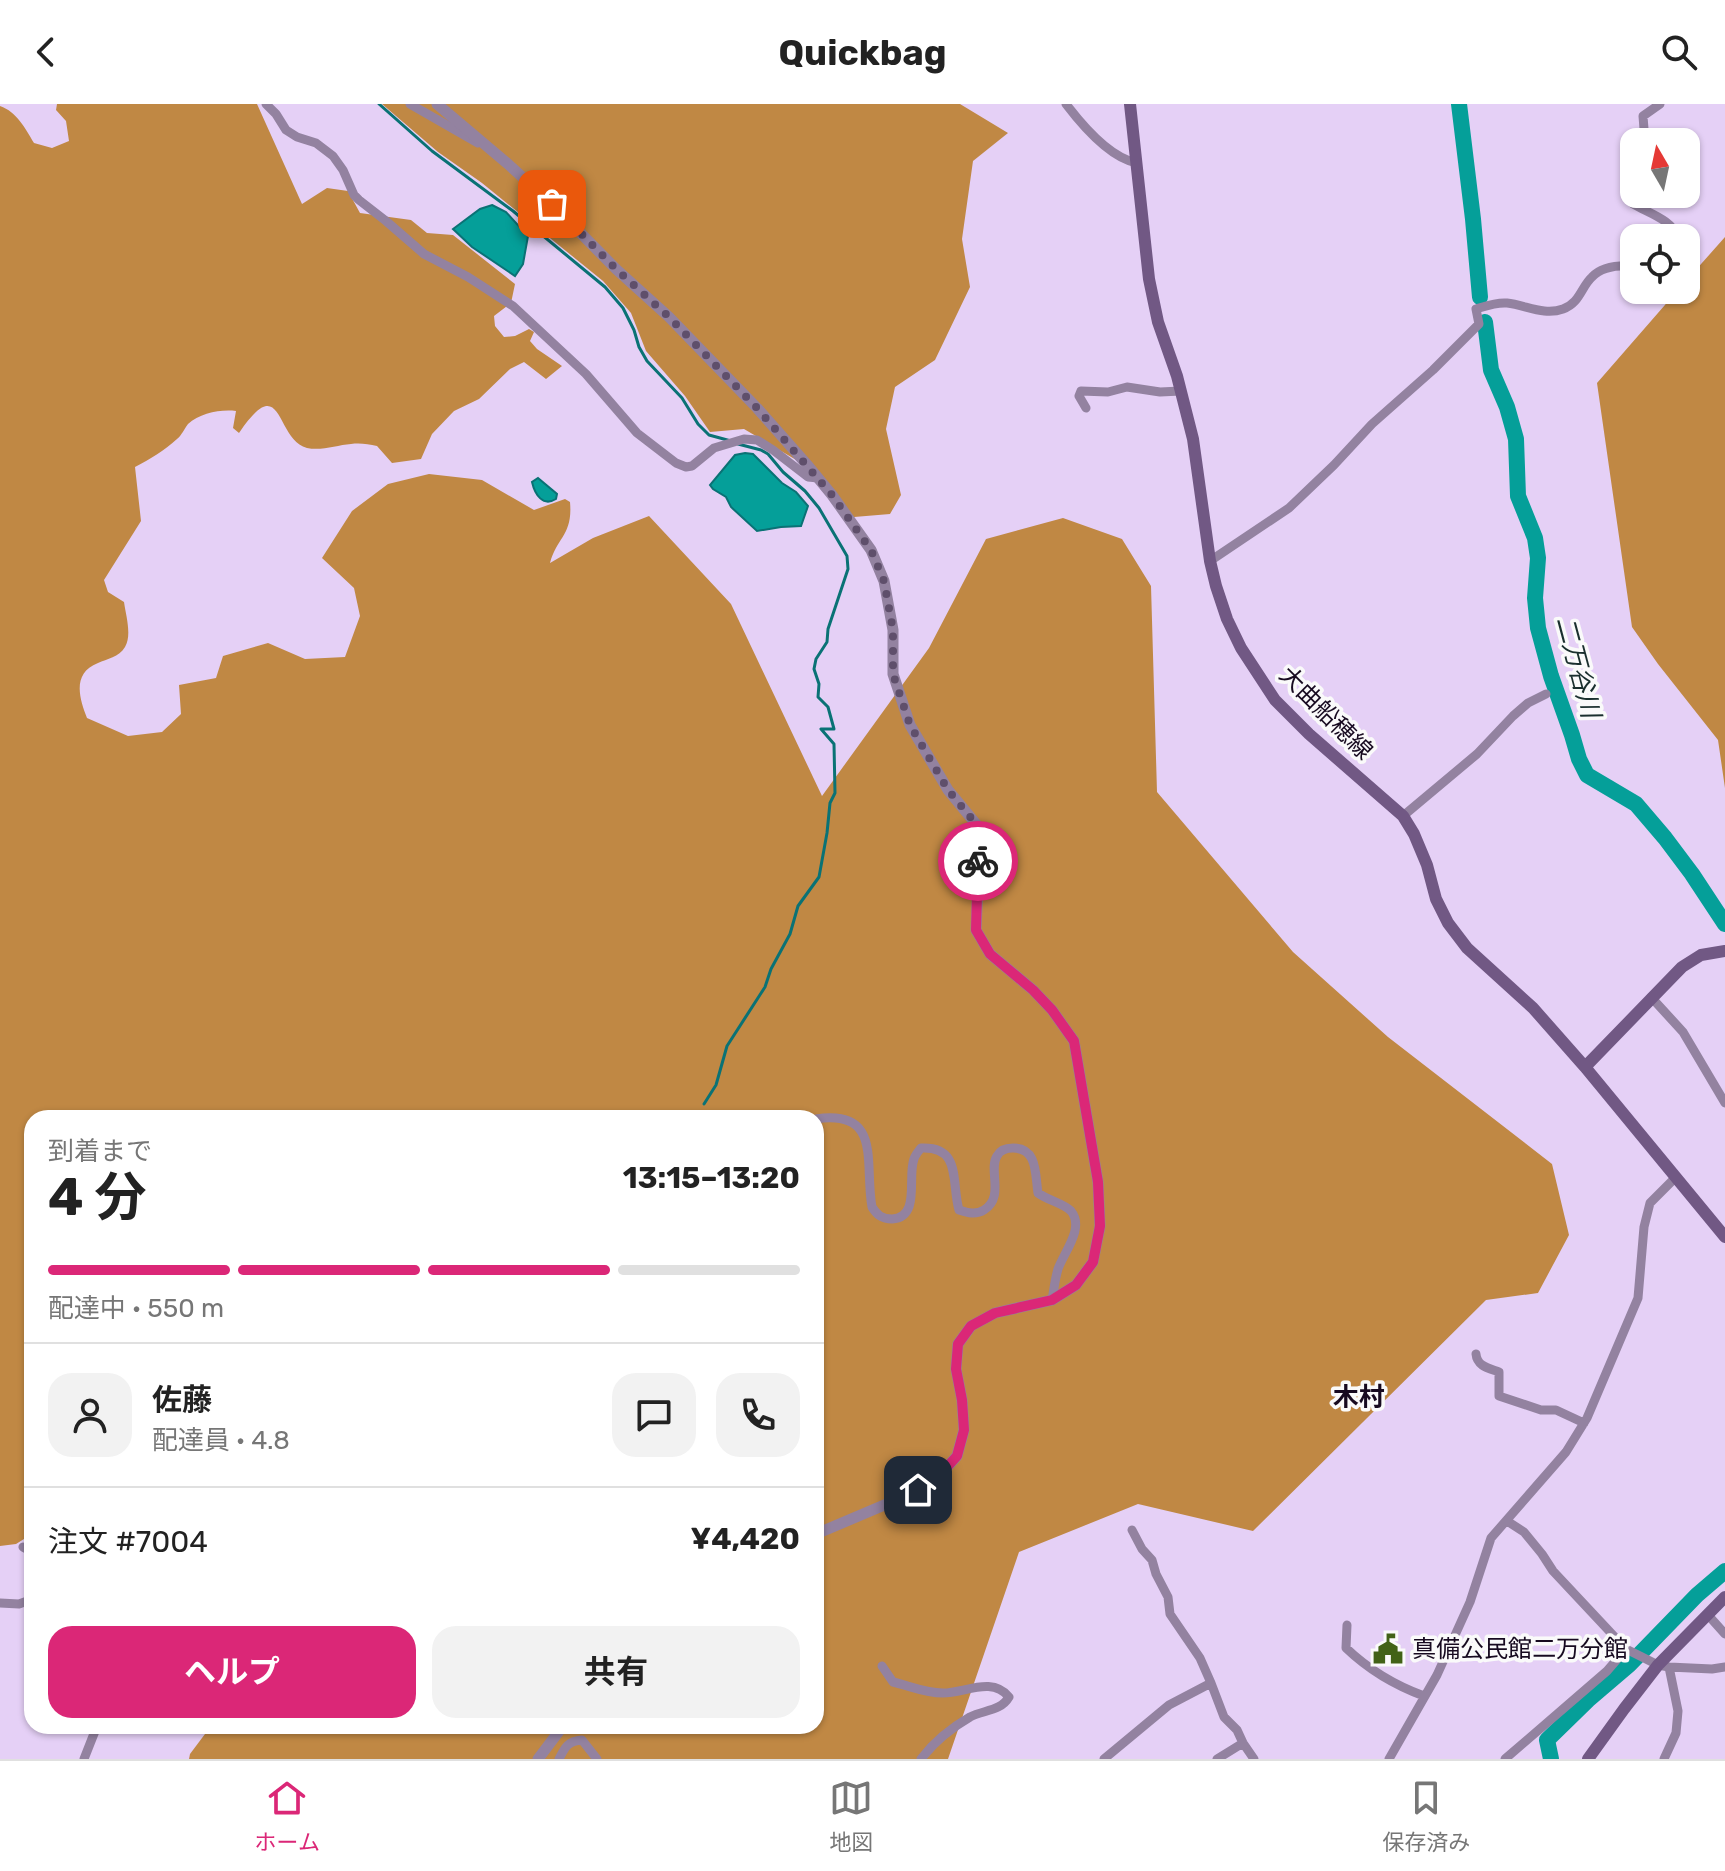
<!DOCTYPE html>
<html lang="ja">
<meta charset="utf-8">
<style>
:root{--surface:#fff;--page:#f2f2f2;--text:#222;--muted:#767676;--line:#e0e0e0;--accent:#db2777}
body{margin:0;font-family:Rubik,"Noto Sans JP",sans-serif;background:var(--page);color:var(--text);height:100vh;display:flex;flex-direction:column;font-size:30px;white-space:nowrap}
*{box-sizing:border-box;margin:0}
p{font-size:26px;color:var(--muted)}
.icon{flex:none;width:44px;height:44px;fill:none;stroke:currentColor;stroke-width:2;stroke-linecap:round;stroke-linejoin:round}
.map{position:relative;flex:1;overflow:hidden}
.panel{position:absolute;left:24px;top:1006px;width:800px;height:624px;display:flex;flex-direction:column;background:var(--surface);border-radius:24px;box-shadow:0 2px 6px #0004}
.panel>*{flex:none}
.needle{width:52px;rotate:351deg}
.buttons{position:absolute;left:1620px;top:24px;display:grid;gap:16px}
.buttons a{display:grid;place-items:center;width:80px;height:80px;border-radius:16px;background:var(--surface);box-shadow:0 2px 6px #0004;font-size:40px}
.pin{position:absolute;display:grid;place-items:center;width:68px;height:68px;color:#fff;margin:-34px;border-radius:16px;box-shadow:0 4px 12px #0006}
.courier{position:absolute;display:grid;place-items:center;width:80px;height:80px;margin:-40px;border:6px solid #db2777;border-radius:50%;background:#fff;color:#222;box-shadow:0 2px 10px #0007}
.head em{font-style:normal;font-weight:700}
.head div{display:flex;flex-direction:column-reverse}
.head{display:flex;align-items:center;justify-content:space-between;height:136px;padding:0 24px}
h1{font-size:52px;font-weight:700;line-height:60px}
.bar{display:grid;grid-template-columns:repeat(4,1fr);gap:12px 8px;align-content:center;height:96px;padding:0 24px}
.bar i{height:10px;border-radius:6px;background:var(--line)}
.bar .current{background:var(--accent)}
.bar p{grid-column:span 4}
.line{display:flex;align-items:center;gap:20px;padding:0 24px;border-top:2px solid var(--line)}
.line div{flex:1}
.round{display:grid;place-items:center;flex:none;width:84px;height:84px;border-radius:24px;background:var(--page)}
.cta{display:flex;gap:16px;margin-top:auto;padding:16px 24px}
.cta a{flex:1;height:92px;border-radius:24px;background:var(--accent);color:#fff;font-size:32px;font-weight:700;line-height:92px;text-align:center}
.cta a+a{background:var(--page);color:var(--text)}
header{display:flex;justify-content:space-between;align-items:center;height:104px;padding:0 24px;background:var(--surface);font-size:36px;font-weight:700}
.tabs{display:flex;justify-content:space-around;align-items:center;height:112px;border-top:2px solid var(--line);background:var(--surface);font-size:22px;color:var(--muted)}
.tabs a{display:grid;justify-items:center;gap:4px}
.tabs .current{color:var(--accent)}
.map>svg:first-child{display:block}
.forest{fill:#c08844}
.water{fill:#059f99;stroke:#0a7275;stroke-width:2}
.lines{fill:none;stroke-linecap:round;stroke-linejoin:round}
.stream{stroke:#0a7275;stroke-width:3}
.river{stroke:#059f99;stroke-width:16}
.minor{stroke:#9382a0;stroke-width:9}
.tertiary{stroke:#9382a0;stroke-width:11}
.secondary{stroke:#715884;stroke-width:12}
.done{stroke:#5f4f6b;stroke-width:8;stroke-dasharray:0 14.4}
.route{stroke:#db2777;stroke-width:10}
.labels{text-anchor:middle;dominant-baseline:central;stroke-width:7;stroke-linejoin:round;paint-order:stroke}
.street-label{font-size:24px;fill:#170a20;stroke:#fafafa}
.poi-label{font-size:24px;fill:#170a20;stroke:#fafafa;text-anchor:start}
.water-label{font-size:26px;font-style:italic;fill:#1a2f2e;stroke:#fafafa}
.neighbourhood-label{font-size:26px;font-weight:bold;fill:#170a20;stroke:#fafafa}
</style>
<header><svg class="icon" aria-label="back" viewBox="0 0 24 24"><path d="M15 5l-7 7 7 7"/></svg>Quickbag<svg class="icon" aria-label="search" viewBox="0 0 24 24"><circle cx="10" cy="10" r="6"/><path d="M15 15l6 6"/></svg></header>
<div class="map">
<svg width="1725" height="1655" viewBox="0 0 1725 1655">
<rect width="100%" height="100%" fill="#e5d0f6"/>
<!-- forest -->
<path class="forest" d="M57 0H257L302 100 327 84 348 87 360 109 411 116 427 129 453 131 515 180 511 199 494 212 495 222 504 233 515 232 529 225 534 228 530 237 537 245 562 262 546 275 524 258 510 265 479 295 454 307 432 330 421 355 392 359 377 342C368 340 360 339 351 340 337 341 322 347 307 344 275 336 283 264 239 329L233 324 236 307C221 305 200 309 188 320 184 325 182 331 177 335 164 347 150 355 135 363L141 417 104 476 108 488 124 498C126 512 132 531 125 543 119 553 107 555 98 559 72 569 79 594 87 614L128 632 162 628 181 610 179 581 216 574 223 552 268 539 305 555 345 553 360 512 354 484 322 454 352 407 388 380 429 370 482 376 534 406 565 395 570 398C573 431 557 433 550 459L593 434 649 412 731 500 822 692 929 544 986 435 1063 414 1122 435 1151 482 1157 688 1293 848 1388 933 1552 1060 1569 1131 1538 1189 1486 1196 1253 1427 1138 1400 1019 1448 948 1655H189L190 1650 211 1622H816V1014H32V1430L16 1440 0 1442V2C17 8 25 24 34 39L52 44 69 37 66 17 56 6Z
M382 0H960L1008 29 973 57 962 135 970 183 935 256 895 283 886 325 901 391 890 410 854 413 803 360 744 325 710 328 685 292 646 247 631 209 603 177 482 79 438 48Z
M1725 133V684L1718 636 1658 560 1632 523 1597 279 1678 186H1686V177Z"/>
<!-- water -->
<path class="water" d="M492 101 506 108 528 132 523 160 515 172 472 143 453 125 480 105Z
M745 349 753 350 782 379 796 388 808 402 801 422 781 423 757 427 731 403 726 393 713 385 710 381 735 351Z
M538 374 557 390 556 395C543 403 535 391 532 378Z"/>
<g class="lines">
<!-- stream -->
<path class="stream" d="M379 0 432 47 513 107 605 183 623 204 634 226 639 243 647 257 682 294 698 320 709 331 731 337
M704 1000 716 981 727 942 765 883 771 865 790 830 798 802 819 773 827 729 830 699 835 689 834 640 821 625H834L828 603 818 593 819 580 814 565 816 555 827 538 828 525 848 465 847 452 819 404 805 387 783 368 768 350 761 346 738 340"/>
<!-- river -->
<path class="river" d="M1459 0 1473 115 1480 193
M1485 218 1491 266 1507 303 1516 335 1518 392 1535 434 1538 454 1535 494 1538 524 1551 572 1572 631 1579 655 1587 671 1636 700 1665 734 1692 770 1725 820
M1551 1655 1547 1636 1588 1596 1629 1561 1697 1491 1725 1467"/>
<!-- minor -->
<path class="minor" d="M266 0 276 10 286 26 297 33 316 39 333 52 343 66 354 91 359 96 386 117 424 150 468 173 513 202 586 270 637 329 676 359 686 363 692 362 714 344 744 335 757 336 773 346 808 373 818 374
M410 0 478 39
M1066 0C1082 21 1110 54 1137 59
M1645 38 1643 12 1660 0
M1634 83 1632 87 1633 100C1648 109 1673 116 1678 134
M1086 304 1079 292 1081 287 1108 288 1127 283 1160 288 1181 287
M1210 457 1289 404 1334 361 1372 320 1433 266 1479 220 1476 205C1486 202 1496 198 1507 199 1526 201 1544 212 1563 205 1580 199 1581 183 1592 173 1602 162 1620 161 1634 162
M1403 712 1477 650 1513 612 1528 599 1546 590
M1651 893 1683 928 1725 999
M816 1015C883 1005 864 1060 872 1103 877 1111 882 1115 892 1115 921 1113 907 1073 914 1055 915 1051 918 1048 921 1044 962 1042 951 1078 959 1106 968 1109 976 1111 984 1106 1005 1093 988 1066 997 1052 1000 1046 1007 1044 1013 1044 1038 1044 1035 1071 1038 1089 1049 1097 1063 1099 1071 1107 1085 1124 1064 1148 1058 1165 1055 1175 1054 1185 1052 1196
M1476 1250C1477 1262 1488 1264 1499 1268V1292L1541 1306H1556L1584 1319
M1507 1417 1524 1428 1542 1450 1553 1467 1626 1545 1658 1561 1669 1563 1712 1565 1725 1563
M1132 1426 1142 1445 1152 1456 1156 1470 1168 1493 1170 1510 1200 1554 1211 1579
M23 1443 32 1448
M0 1499 19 1500 30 1496 32 1491
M1708 1511 1725 1530
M1347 1521 1346 1544C1369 1566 1394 1581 1424 1592
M882 1562 893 1578C910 1582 925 1589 943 1589 965 1589 992 1572 1009 1593 1001 1607 984 1606 970 1613 951 1624 934 1638 921 1655
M84 1655 97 1622
M559 1655C565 1643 568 1637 582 1636L597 1655
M1104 1655 1169 1601 1211 1579 1224 1613 1237 1626 1243 1639 1254 1655
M1217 1655 1243 1639
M1389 1655 1437 1571 1470 1498 1491 1434 1566 1348 1587 1314 1638 1194 1644 1123 1650 1099 1675 1074
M1505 1655 1607 1567 1626 1545
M1664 1655 1676 1629 1678 1607 1669 1563"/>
<!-- tertiary -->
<path class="tertiary" d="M437 0 508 60 552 100 616 165 669 213 757 304 809 363 832 391 871 446 884 477 893 526V570L910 621 948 686 976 720 979 754 976 826 990 850 1033 886 1052 906 1074 937 1098 1078 1100 1122 1093 1158 1076 1181 1052 1196 995 1209 971 1222 958 1240 956 1265 962 1296 964 1326 957 1352 938 1373 918 1386 889 1399 816 1430
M538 1655 563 1622"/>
<!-- secondary -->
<path class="secondary" d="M1130 0 1149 175 1158 218 1177 272 1193 335 1210 457 1216 482 1227 515 1241 544 1275 596 1309 630 1403 712 1414 730 1427 761 1436 795 1448 819 1467 844 1533 904 1585 963 1725 1133
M1585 963 1682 863 1701 851 1725 847
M1588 1655 1624 1605 1658 1561 1725 1493"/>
</g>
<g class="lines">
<!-- done -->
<path class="done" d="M552 100 616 165 669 213 757 304 832 391 871 446 884 477 893 526V570L910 621 948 686 976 720 978 757"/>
<!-- route -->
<path class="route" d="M918 1386 938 1373 957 1352 964 1326 962 1296 956 1265 958 1240 971 1222 995 1209 1052 1196 1076 1181 1093 1158 1100 1122 1098 1078 1074 937 1052 906 1033 886 990 850 976 826 978 757"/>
</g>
<!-- icons -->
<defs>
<g id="civic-bare" transform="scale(2.4)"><path d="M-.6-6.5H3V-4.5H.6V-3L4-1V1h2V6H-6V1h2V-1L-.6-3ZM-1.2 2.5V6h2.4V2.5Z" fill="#426217" stroke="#fafafa" stroke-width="2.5" paint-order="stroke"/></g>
</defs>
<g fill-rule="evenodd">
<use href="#civic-bare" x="1388" y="1545"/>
</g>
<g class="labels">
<!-- street labels -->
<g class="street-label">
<text transform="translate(1326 609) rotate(45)">大曲船穂線</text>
</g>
<!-- poi labels -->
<g class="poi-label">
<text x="1412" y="1545">真備公民館二万分館</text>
</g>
<!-- water labels -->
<g class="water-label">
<text transform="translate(1578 563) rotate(75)">二万谷川</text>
</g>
<!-- neighbourhood labels -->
<g class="neighbourhood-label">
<text x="1359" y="1293">木村</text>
</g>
</g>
</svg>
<div class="buttons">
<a><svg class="needle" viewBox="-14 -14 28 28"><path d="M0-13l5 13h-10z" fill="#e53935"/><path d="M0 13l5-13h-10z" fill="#767676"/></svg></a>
<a><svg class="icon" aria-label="locate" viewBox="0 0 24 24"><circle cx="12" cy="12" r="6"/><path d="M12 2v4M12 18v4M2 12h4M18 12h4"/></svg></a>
</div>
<div class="pin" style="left:552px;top:100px;background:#ea580c"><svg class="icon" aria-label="bag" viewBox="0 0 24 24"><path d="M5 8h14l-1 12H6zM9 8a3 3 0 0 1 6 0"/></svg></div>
<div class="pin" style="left:918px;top:1386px;background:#1f2937"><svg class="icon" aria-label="home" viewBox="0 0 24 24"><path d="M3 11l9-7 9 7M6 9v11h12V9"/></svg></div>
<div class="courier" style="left:978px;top:757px"><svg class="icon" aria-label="bike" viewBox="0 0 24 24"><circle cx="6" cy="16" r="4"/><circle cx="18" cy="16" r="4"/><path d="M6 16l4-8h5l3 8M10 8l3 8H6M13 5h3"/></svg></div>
<section class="panel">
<div class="head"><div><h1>4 分</h1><p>到着まで</p></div><em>13:15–13:20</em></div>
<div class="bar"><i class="current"></i><i class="current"></i><i class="current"></i><i></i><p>配達中 · 550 m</p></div>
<div class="line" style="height:144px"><a class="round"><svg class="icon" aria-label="person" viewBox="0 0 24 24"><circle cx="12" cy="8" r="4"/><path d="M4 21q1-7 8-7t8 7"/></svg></a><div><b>佐藤</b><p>配達員 · 4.8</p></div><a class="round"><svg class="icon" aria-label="chat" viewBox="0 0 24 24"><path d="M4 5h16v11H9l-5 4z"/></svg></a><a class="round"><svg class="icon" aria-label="phone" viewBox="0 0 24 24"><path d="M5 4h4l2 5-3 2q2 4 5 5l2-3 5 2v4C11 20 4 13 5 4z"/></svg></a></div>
<div class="line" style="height:104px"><div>注文 #7004</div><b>¥4,420</b></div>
<div class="cta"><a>ヘルプ</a><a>共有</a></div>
</section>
</div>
<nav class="tabs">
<a class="current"><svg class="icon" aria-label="home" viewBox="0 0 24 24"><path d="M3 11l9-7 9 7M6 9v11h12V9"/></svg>ホーム</a>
<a><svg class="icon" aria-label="map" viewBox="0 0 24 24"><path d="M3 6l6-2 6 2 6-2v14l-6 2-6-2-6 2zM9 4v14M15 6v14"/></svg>地図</a>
<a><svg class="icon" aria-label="saved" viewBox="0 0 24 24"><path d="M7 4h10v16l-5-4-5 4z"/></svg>保存済み</a>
</nav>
